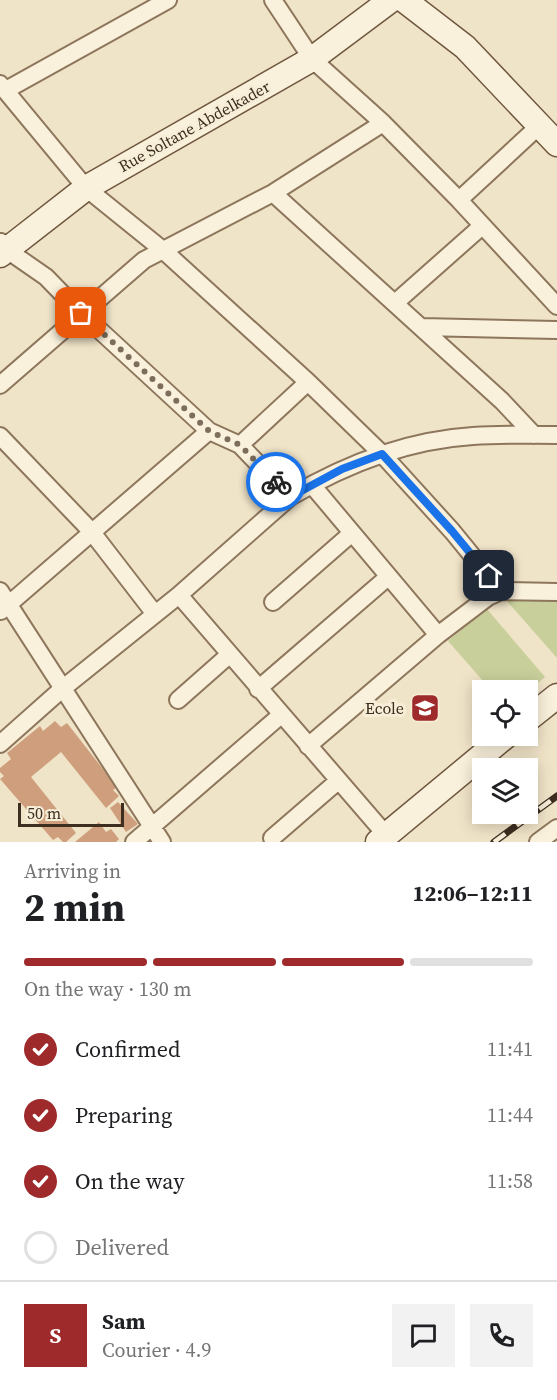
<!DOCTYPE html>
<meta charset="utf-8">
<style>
:root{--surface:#fff;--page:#f2f2f2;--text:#202124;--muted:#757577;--line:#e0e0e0;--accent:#9e2a2b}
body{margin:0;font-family:"Source Serif 4",serif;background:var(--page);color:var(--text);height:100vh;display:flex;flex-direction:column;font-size:22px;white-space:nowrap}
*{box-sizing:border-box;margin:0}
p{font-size:20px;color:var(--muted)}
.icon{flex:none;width:33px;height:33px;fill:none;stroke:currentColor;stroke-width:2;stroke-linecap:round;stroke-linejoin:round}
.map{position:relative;height:842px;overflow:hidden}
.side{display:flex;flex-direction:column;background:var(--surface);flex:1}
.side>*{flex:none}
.fabs{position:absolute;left:472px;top:680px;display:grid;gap:12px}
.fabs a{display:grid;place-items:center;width:66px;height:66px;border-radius:0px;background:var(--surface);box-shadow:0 3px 15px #0003;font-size:30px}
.scale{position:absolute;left:18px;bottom:15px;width:106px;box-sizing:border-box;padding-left:6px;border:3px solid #3d2e20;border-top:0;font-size:16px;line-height:21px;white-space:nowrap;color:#3d2e20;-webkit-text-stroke:4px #f7eed8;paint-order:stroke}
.pin{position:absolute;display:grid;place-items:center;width:51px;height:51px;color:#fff;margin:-26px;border-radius:12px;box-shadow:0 3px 9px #0006}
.courier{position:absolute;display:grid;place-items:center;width:60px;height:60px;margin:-30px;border:4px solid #1a73e8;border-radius:50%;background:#fff;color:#222;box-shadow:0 2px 8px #0007}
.headline em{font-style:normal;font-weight:700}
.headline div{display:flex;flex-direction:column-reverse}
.headline{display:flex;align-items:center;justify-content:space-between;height:102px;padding:0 24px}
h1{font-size:39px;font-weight:700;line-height:45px}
.bar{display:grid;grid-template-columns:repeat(4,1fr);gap:9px 6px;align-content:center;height:72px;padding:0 24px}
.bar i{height:8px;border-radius:4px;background:var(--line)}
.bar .on{background:var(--accent)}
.bar p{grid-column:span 4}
.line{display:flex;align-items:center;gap:15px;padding:0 24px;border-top:2px solid var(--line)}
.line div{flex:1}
.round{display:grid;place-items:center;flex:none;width:63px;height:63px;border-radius:0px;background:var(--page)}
ol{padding:0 24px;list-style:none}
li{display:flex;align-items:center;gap:18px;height:66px}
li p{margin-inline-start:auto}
li .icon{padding:6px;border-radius:50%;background:var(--accent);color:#fff;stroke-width:4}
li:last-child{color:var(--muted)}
li i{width:33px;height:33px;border:3px solid var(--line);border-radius:50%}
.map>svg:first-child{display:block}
.green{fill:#c9cf9b}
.building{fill:#cf9f7d}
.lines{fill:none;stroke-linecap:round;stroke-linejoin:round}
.minor-casing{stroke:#8d765c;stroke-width:20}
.secondary-casing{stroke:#6f573f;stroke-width:27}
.minor{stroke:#faf1dc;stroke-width:16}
.secondary{stroke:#faf1dc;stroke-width:24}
.rail-casing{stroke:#3d2e20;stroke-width:7}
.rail{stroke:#f7eed8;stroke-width:4.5;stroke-dasharray:14;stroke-linecap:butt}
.done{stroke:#7c6e5b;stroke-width:6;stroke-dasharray:0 10.8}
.route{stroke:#1a73e8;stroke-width:8}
.labels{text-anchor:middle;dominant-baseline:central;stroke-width:6;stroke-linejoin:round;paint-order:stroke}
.street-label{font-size:16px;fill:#3d2e20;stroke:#f7eed8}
.poi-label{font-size:16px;fill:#3d2e20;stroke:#f7eed8;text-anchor:end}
</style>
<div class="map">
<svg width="557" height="842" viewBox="0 0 557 842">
<rect width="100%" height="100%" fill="#f0e4c8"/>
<!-- green -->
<path class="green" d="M557 600V658L507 601Z
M486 608 545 677 528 692V690H491L448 641Z"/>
<!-- building -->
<path class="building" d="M55 721 61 727 67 723 117 787 113 790 119 796 106 808 61 752 31 777 76 833 66 842H63L58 837 53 840 0 779 4 776 0 772V768L11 759 7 753 40 726 43 731Z
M118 802 138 824 126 832 110 808Z
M99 822 106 832 111 829 119 839 116 842H75Z"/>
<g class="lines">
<!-- minor casing -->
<g class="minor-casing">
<path id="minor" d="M273 0 312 59 383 123 459 200 557 306
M0 84 86 188 164 251 308 382 382 454 452 531 501 591
M6 90 168 0
M273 193 502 401 534 435
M459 200 540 125
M1 242 7 250 46 277 81 313 209 431 240 445 290 497
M395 303 482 226
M422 327 557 330
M0 385 144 260 273 193 383 123
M0 436 91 531 155 614
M240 445 308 382
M312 485 438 635
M0 591 162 842
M179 595 386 835
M273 602 352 533
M1 611 209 431
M258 689 388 577
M178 700 229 655
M0 744 62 689 179 595 290 497C346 464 408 440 473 436 501 434 529 435 557 435
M308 746 438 635 488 597 501 591 557 592
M272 838 338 781
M134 842 281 715
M538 842 557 828"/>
</g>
<!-- secondary casing -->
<g class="secondary-casing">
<path id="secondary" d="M404 0 465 47 557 144
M0 255 86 188 312 59 391 0
M528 719 557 696
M378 842 507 735"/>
</g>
<!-- minor -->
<use href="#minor" class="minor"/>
<!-- secondary -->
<use href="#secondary" class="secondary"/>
<!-- rail casing -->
<g class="rail-casing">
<path id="rail" d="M494 842 557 796"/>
</g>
<!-- rail -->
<use href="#rail" class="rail"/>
</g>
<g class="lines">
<!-- done -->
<path class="done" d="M81 313 209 431 240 445 276 482"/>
<!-- route -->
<path class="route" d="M276 482 290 497 342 469 382 454 452 531 489 576"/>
</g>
<!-- icons -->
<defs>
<g id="school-square" transform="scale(1.5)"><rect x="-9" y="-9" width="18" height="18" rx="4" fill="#9e2a2b" stroke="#f7eed8"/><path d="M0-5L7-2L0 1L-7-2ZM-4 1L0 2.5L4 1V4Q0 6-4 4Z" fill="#fff"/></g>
</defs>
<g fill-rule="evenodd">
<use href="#school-square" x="425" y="708"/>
</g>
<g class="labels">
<!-- street labels -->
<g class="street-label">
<text transform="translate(194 126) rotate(-29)">Rue Soltane Abdelkader</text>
</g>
<!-- poi labels -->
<g class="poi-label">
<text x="404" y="708">Ecole</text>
</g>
</g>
</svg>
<div class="fabs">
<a><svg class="icon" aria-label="locate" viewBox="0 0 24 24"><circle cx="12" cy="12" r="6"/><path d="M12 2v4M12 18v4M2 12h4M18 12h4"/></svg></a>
<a><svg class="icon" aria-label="layers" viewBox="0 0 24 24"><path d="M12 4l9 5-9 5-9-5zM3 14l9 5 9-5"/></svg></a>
</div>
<div class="scale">50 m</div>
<div class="pin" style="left:81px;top:313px;background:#ea580c"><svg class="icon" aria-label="bag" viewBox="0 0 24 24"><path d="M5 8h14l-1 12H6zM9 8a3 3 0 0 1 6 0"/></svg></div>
<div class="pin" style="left:489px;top:576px;background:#1f2937"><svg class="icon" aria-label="home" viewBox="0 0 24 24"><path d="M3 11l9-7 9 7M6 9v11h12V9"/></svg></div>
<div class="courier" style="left:276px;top:482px"><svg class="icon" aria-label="bike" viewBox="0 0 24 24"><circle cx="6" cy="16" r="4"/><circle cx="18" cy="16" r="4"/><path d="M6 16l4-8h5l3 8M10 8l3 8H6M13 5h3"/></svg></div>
</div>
<section class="side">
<div class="headline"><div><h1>2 min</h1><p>Arriving in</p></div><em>12:06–12:11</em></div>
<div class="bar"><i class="on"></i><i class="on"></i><i class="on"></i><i></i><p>On the way · 130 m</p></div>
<ol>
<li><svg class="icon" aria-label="check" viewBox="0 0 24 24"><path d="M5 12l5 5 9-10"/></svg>Confirmed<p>11:41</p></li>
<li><svg class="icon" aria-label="check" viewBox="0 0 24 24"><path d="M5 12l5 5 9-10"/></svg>Preparing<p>11:44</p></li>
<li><svg class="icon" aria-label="check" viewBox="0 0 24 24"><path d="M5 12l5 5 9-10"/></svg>On the way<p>11:58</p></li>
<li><i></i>Delivered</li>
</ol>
<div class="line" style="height:108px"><b class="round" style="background:var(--accent);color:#fff">S</b><div><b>Sam</b><p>Courier · 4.9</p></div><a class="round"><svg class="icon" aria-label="chat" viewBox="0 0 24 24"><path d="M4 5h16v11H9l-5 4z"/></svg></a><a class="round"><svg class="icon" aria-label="phone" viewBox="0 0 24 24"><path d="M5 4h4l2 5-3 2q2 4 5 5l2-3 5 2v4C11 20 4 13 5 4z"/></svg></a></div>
</section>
